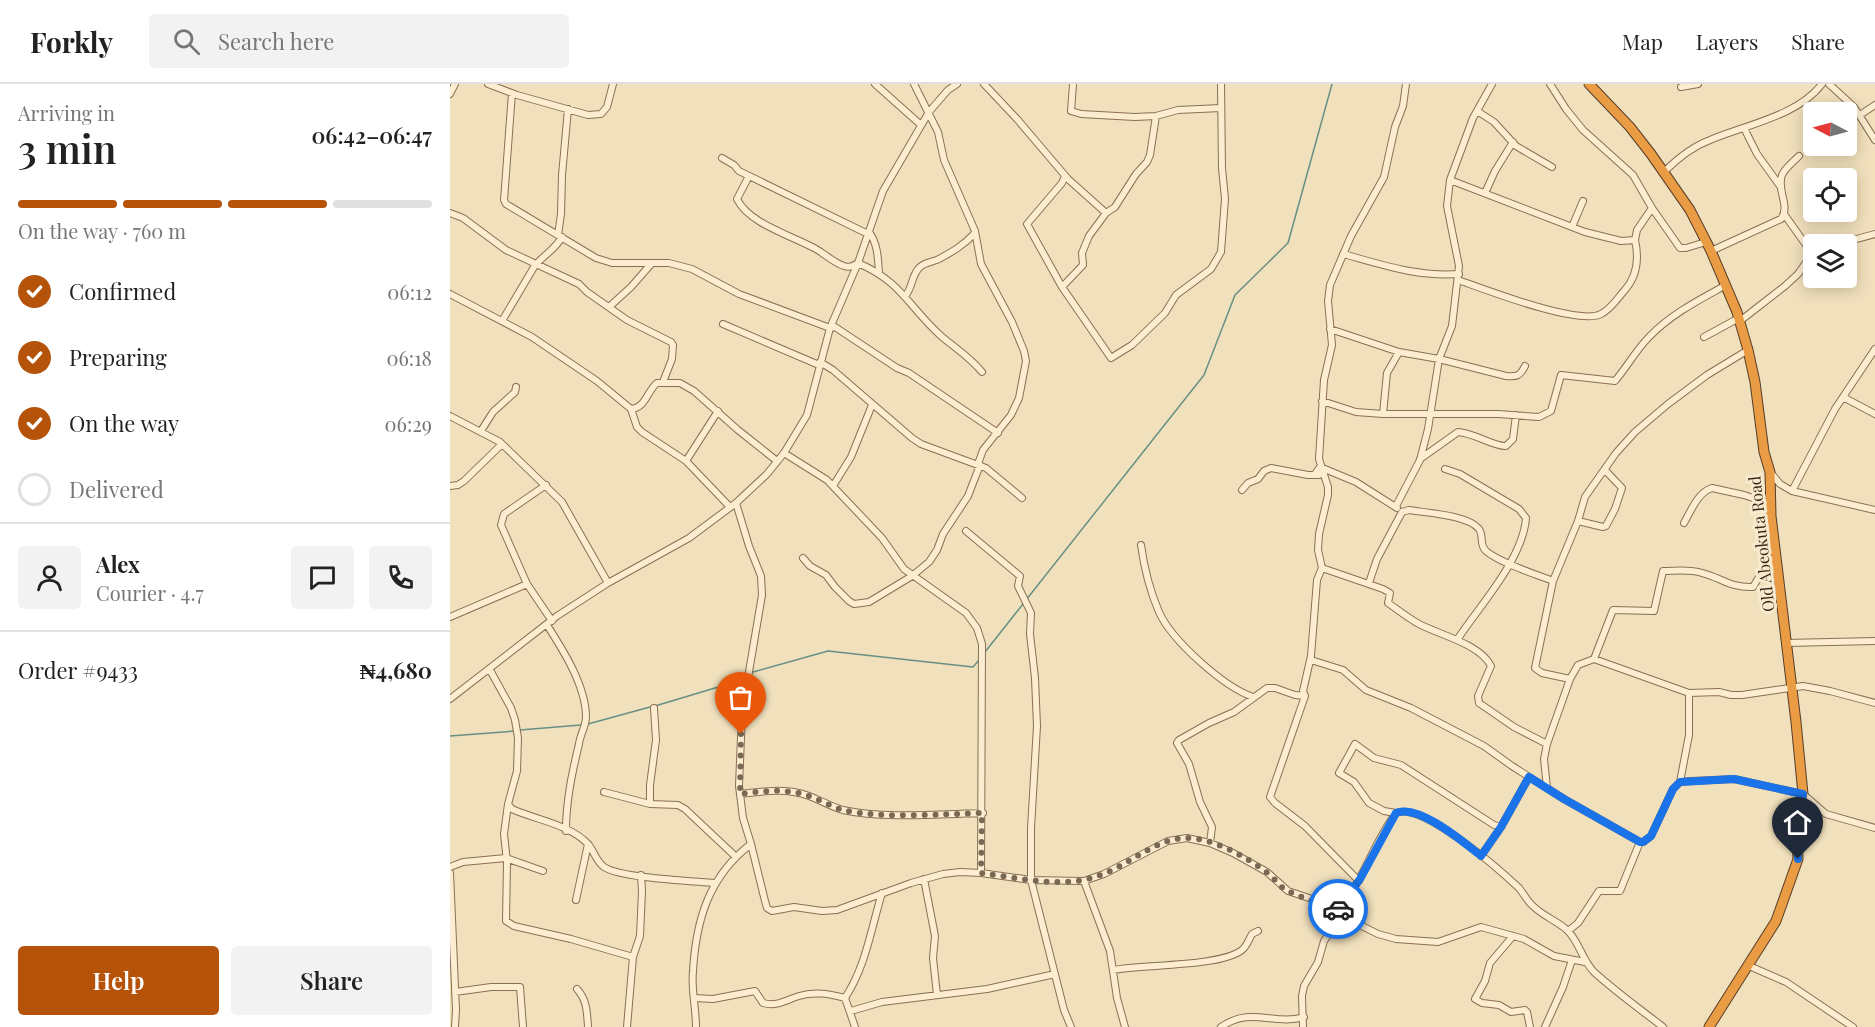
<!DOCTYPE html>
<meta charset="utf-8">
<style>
:root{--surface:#fff;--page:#f2f2f2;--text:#222;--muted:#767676;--line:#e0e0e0;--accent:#b45309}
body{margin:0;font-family:"Playfair Display",serif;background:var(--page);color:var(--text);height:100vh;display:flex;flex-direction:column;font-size:22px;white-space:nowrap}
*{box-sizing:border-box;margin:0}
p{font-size:20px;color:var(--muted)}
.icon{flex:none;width:33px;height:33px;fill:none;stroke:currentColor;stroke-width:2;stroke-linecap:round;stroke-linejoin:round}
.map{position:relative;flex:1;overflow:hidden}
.side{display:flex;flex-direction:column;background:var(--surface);width:450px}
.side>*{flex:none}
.needle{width:39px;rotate:276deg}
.fabs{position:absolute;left:1353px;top:18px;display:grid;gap:12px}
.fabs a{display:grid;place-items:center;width:54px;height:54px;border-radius:6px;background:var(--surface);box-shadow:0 3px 15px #0003;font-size:30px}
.pin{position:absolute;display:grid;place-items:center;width:51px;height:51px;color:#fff;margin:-62px -26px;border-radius:50% 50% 50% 0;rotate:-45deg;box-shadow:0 0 6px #0007}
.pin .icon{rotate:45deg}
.courier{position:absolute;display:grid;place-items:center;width:60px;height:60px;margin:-30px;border:4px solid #1a73e8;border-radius:50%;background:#fff;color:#222;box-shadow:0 2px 8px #0007}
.head em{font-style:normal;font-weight:600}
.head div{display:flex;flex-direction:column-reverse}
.head{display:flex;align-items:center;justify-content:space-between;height:102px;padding:0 18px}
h1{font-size:39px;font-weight:600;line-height:45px}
.bar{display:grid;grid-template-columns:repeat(4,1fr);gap:9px 6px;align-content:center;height:72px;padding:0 18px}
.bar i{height:8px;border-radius:4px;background:var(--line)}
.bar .active{background:var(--accent)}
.bar p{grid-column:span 4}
.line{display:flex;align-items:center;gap:15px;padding:0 18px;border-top:2px solid var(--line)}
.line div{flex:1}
.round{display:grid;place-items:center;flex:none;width:63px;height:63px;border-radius:6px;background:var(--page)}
ol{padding:0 18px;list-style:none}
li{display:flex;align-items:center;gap:18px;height:66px}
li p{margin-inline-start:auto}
li .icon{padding:6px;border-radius:50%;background:var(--accent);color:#fff;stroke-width:4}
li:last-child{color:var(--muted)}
li i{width:33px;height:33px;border:3px solid var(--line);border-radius:50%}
.button{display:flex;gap:12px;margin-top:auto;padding:12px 18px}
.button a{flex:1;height:69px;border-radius:6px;background:var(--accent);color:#fff;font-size:24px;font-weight:600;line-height:69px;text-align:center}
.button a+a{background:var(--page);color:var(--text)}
header{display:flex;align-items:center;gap:36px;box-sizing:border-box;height:84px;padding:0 30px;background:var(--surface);border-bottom:2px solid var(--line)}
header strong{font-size:28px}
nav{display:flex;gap:33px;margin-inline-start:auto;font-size:21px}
.search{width:420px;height:54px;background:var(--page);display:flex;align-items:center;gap:15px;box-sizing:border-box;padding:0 21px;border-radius:6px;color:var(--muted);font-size:22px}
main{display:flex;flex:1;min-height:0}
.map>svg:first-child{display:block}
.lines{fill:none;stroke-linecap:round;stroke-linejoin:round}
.stream{stroke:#679085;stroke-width:1.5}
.minor-casing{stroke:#8a6f54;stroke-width:8}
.highway-casing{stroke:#573d29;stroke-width:11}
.minor{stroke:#fcedd0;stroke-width:6}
.highway{stroke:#ea9c44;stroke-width:9}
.done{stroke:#796853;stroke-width:6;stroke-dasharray:0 10.8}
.route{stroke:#1a73e8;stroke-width:8}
.labels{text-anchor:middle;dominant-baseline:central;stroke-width:6;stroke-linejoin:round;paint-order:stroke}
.street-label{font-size:16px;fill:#38281a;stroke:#f8eacc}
</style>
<header>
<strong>Forkly</strong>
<div class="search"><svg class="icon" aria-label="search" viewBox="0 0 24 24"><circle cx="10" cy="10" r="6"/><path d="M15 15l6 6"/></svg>Search here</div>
<nav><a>Map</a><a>Layers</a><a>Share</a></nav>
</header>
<main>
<section class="side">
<div class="head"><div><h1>3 min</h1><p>Arriving in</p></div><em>06:42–06:47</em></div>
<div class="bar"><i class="active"></i><i class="active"></i><i class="active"></i><i></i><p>On the way · 760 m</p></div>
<ol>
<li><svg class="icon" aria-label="check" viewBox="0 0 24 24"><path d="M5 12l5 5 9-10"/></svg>Confirmed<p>06:12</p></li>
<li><svg class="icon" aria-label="check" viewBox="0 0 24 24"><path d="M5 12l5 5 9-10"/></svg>Preparing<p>06:18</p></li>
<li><svg class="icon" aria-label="check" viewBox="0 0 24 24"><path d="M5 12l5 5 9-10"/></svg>On the way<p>06:29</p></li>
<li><i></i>Delivered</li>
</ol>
<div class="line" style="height:108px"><a class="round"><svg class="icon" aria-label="person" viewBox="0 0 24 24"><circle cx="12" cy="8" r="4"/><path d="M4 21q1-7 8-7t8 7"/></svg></a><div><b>Alex</b><p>Courier · 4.7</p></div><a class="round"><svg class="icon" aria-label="chat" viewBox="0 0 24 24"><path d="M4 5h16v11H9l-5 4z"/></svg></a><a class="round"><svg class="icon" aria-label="phone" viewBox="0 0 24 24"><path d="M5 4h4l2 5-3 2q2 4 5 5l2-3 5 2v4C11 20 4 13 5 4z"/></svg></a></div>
<div class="line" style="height:78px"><div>Order #9433</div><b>₦4,680</b></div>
<div class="button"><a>Help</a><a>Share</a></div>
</section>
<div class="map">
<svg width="1425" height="943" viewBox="0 0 1425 943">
<rect width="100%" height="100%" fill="#f1e0bc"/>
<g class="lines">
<!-- stream -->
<path class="stream" d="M576 516 754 291 785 211 838 159 882 0
M535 568 573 520
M303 588 378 567 523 583 529 576
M205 622 295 595
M138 640 200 623
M70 646 131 641
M0 652 65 647"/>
<!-- minor casing -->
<g class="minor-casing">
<path id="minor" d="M38 0 67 11 138 31 151 30 157 23 163 0
M425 0 471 41
M464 0 488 48 494 76 525 147 531 180 562 238 574 267 576 277 569 314 561 331 533 366 528 380
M534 0 567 35 618 95 656 129
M623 0 621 27 631 30 685 33 706 32 728 26 771 24
M1100 0 1116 25 1133 46 1183 91 1202 124 1230 164H1236L1256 158
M1379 0 1404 23 1425 56
M1231 3 1248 0
M62 9 54 116 56 120 146 174 162 179H219L242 185 289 210 380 244 385 243 447 284 459 289 548 349
M0 10 5 0
M1027 27 1044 38 1066 62 1102 83
M1410 31 1425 21
M1294 44 1307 70 1330 102
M272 74 284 81 289 87 418 150
M1214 88C1226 76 1244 62 1260 56 1295 41 1348 32 1372 0
M299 92 287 115C299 140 343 152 366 165 375 170 384 179 394 182 400 184 403 182 408 179 452 198 458 222 491 252 505 264 520 273 532 288
M615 92 612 99 577 140 612 203 661 274 682 261 715 229 726 211 761 185 771 168 775 115 772 84 771 0
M1000 96 1135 148 1171 157 1185 156 1187 146 1202 124
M1035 109 1045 87 1063 58
M0 129 13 134 56 166 129 200 137 208 177 236 221 258 223 261 222 275 213 298
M1334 130 1361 168
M1122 143 1133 117
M419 148C428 160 428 175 429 189
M108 151 111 130 112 91 118 25
M1388 160 1425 150
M1261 167 1331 135C1341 122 1326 106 1332 91 1335 84 1343 78 1349 72
M893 170C933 181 967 193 1009 190
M1008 196C1034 205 1129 242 1151 230 1161 225 1167 215 1174 207 1187 193 1189 174 1185 156
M612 203 633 181 632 169 639 152 656 129 665 123 686 90 697 78 700 71 706 32
M0 210 82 253 147 297 181 325C196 324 197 307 207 299H230L244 307 288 346 327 377
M455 212C463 204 461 191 470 183 474 179 481 178 487 176 502 168 514 161 525 149
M159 223 181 203 202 179
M52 237 84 183C92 172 105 166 112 153
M1290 237 1335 202 1348 190 1364 167
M273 240 369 281
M880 245 949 268 989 275 1056 292C1067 293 1070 292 1075 282
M1254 253 1289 234
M370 278 383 286 462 354 471 360 536 384 572 414
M1393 313 1425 330
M872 317 906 328 933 330H1048L1089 333 1101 327 1111 291 1165 297C1177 283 1186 266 1199 253 1221 230 1249 216 1276 201
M181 325 187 343 192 348 236 377 280 423
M933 330 937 289 949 268
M0 332 50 358 112 418 158 499
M31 347 43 328 65 308 66 303
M334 369 377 396 432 454 454 485 516 529 527 544 532 560 531 789
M970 375 1008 348C1025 349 1044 363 1056 362L1063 355 1066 331
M236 377 268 327
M995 385 1010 390 1069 425 1076 434C1073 475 1030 521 1007 556
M1321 389 1330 400 1342 407 1385 325 1425 265
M865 390 870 383 906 398 947 424
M96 401 54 430 51 441 77 500 102 537
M0 402 8 401 14 397 52 360
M383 402 401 373 422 321
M792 406 798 399 808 395 814 387 821 384 858 391H869
M1342 407 1425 426
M286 419 299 462 311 492 312 511 292 629 289 702 293 734 301 760 315 817 317 824 322 827 344 823 372 827 387 826 461 799 493 790 510 788 531 789 581 796 634 797 654 790 718 757 737 754 760 759 783 769 817 788 838 807 865 816 887 827 892 832 928 850 946 855 988 858 1031 843 1074 855 1104 872 1135 878
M946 422 970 376 978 345 989 275 1002 242 1009 182 997 122 1000 96 1023 34 1042 0
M952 428 959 426C976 429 1018 431 1029 445 1034 452 1029 461 1036 467 1050 479 1085 490 1103 497
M1128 437 1153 443 1156 442 1165 425 1172 404 1155 386
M1234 439C1241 427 1248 408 1262 404L1294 411 1321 420
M516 447 570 492 568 502 581 529 580 550 585 594 587 642 581 744V796L614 926 621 943
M691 461C694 483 700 507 709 528 722 557 774 603 803 613
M353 474 360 482 376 491 385 503 399 517 404 520 419 518 462 492 479 478 487 466 493 450 518 412 530 381
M872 484 933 505 940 509 938 519C948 526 958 534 969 540 990 551 1030 560 1041 582L1028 612 1029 619 1064 643 1097 660 1120 595 1128 581 1144 575 1239 609 1269 608 1281 611H1292L1353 602 1380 607 1425 619
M919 499 927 475 952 428
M0 533 77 500
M97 541C113 566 136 602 136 633 136 642 130 651 129 660 122 689 116 717 116 747
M1336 559 1425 557
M1144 575 1163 526 1204 527 1213 487C1226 487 1240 485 1252 489 1272 494 1280 504 1303 503L1315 483 1326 475
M861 576 893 586 916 606 961 624 1034 662 1062 682 1114 715 1190 758H1193L1201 752 1223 705 1230 698 1241 697 1284 695 1353 710 1376 730 1425 744
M40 586 61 624 65 636 68 654 67 687 58 720 62 725C86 736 119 740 138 760 144 767 146 777 154 783 170 794 242 797 264 799
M1120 595 1092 589 1085 584 1103 497 1128 437 1135 413 1142 403 1166 369 1185 348 1218 320 1257 291 1298 266
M0 615 107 532 158 499 239 454 286 419 317 390 334 369 357 331 380 244 408 179 433 107 479 28 498 6 507 0
M204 624 206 656 200 701V720L228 721 235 725 285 772
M1097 660 1094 675 1097 704
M1230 698 1239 651V609
M154 708 200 720
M290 710C313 707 337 704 359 712 370 716 382 723 393 726 432 735 492 730 533 729
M58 720 54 750 57 778 56 837 64 842 121 855 183 873
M946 729 934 727 919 719 904 698 889 689 905 660 924 674 951 681 1044 741 1051 743
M760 759 762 743 750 718 739 680 727 659 729 656 759 639 784 628 817 604H825L845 611 855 612
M1031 772 1051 743 1079 693
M0 783 13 778 56 774 93 787
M0 789 6 926 5 943
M474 795 485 852 483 874 487 911
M634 797 660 867 667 914 675 943
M909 797 855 742 825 719 820 713 855 612 853 607 861 572 867 496 872 484 868 466 869 450 878 411V403L869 375 874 296 882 261 878 217 880 201 901 152 934 93 945 43 953 22 956 0
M126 816 138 760
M887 827C913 798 923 760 946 729 971 717 1050 786 1069 804 1074 810 1077 817 1083 822 1093 832 1107 837 1117 846 1129 857 1132 876 1144 888 1166 908 1190 925 1213 943
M1118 847 1128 839 1149 807H1170L1190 758
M1063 852 1040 879 1035 897 1025 915 1032 919 1049 921 1061 928 1075 926 1077 928 1080 943
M1297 881 1336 898 1403 943
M663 886C694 880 770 883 792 866 797 862 799 855 802 850L808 847
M127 905C137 916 137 928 138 943
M5 908 41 903H70L73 943
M244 914 263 915 305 907 313 919C327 923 336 916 349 912 365 907 380 910 395 914
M401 927 432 918 537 905 605 890
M177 943 183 873 190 852 192 807 191 791
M246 943C246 924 241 905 243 887 246 836 259 792 301 760
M405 943 395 914C416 882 421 845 432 809
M771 943C801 922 824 942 854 933
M853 943 852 912 854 902 868 878 874 857 892 832
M1095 943 1113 903 1122 876"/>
</g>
<!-- highway casing -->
<g class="highway-casing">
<path id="highway" d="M1139 0 1180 43 1201 70 1240 126 1261 167 1287 228 1298 266 1305 298 1314 368 1320 388 1321 432 1346 638 1353 710 1347 756 1348 775 1326 837 1259 943"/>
</g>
<!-- minor -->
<use href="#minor" class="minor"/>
<!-- highway -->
<use href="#highway" class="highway"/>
</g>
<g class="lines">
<!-- done -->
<path class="done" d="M291 650 290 710C313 707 337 704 359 712 371 716 382 723 393 726 433 735 491 730 532 729L531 789C570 794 616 806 653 790 680 780 707 754 736 754 762 753 800 775 819 790 825 795 829 802 836 806 852 814 871 819 887 827L888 825"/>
<!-- route -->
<path class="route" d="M888 825 910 795 946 729C968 719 1015 759 1031 772L1051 743 1079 693 1114 715 1190 758H1193L1201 752 1223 705 1230 698 1284 695 1353 710 1347 756 1348 775"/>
</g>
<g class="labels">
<!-- street labels -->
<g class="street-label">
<text transform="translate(1311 460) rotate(-96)">Old Abeokuta Road</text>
</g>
</g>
</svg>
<div class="fabs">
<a><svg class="needle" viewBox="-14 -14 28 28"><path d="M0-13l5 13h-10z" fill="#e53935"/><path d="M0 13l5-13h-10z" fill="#767676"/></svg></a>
<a><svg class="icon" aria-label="locate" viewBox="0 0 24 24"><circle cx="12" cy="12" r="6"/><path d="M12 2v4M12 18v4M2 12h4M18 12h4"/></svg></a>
<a><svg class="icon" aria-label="layers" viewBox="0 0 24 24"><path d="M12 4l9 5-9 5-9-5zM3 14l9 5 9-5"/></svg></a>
</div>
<div class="pin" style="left:291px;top:650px;background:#ea580c"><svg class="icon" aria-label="bag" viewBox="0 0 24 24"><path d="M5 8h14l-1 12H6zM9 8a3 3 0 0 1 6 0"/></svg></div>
<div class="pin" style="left:1348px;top:775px;background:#1f2937"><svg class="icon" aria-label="home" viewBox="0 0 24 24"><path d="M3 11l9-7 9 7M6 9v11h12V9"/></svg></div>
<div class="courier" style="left:888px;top:825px"><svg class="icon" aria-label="car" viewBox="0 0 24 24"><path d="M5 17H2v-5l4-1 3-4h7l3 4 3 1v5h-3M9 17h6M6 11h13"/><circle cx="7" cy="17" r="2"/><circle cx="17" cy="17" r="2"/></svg></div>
</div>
</main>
